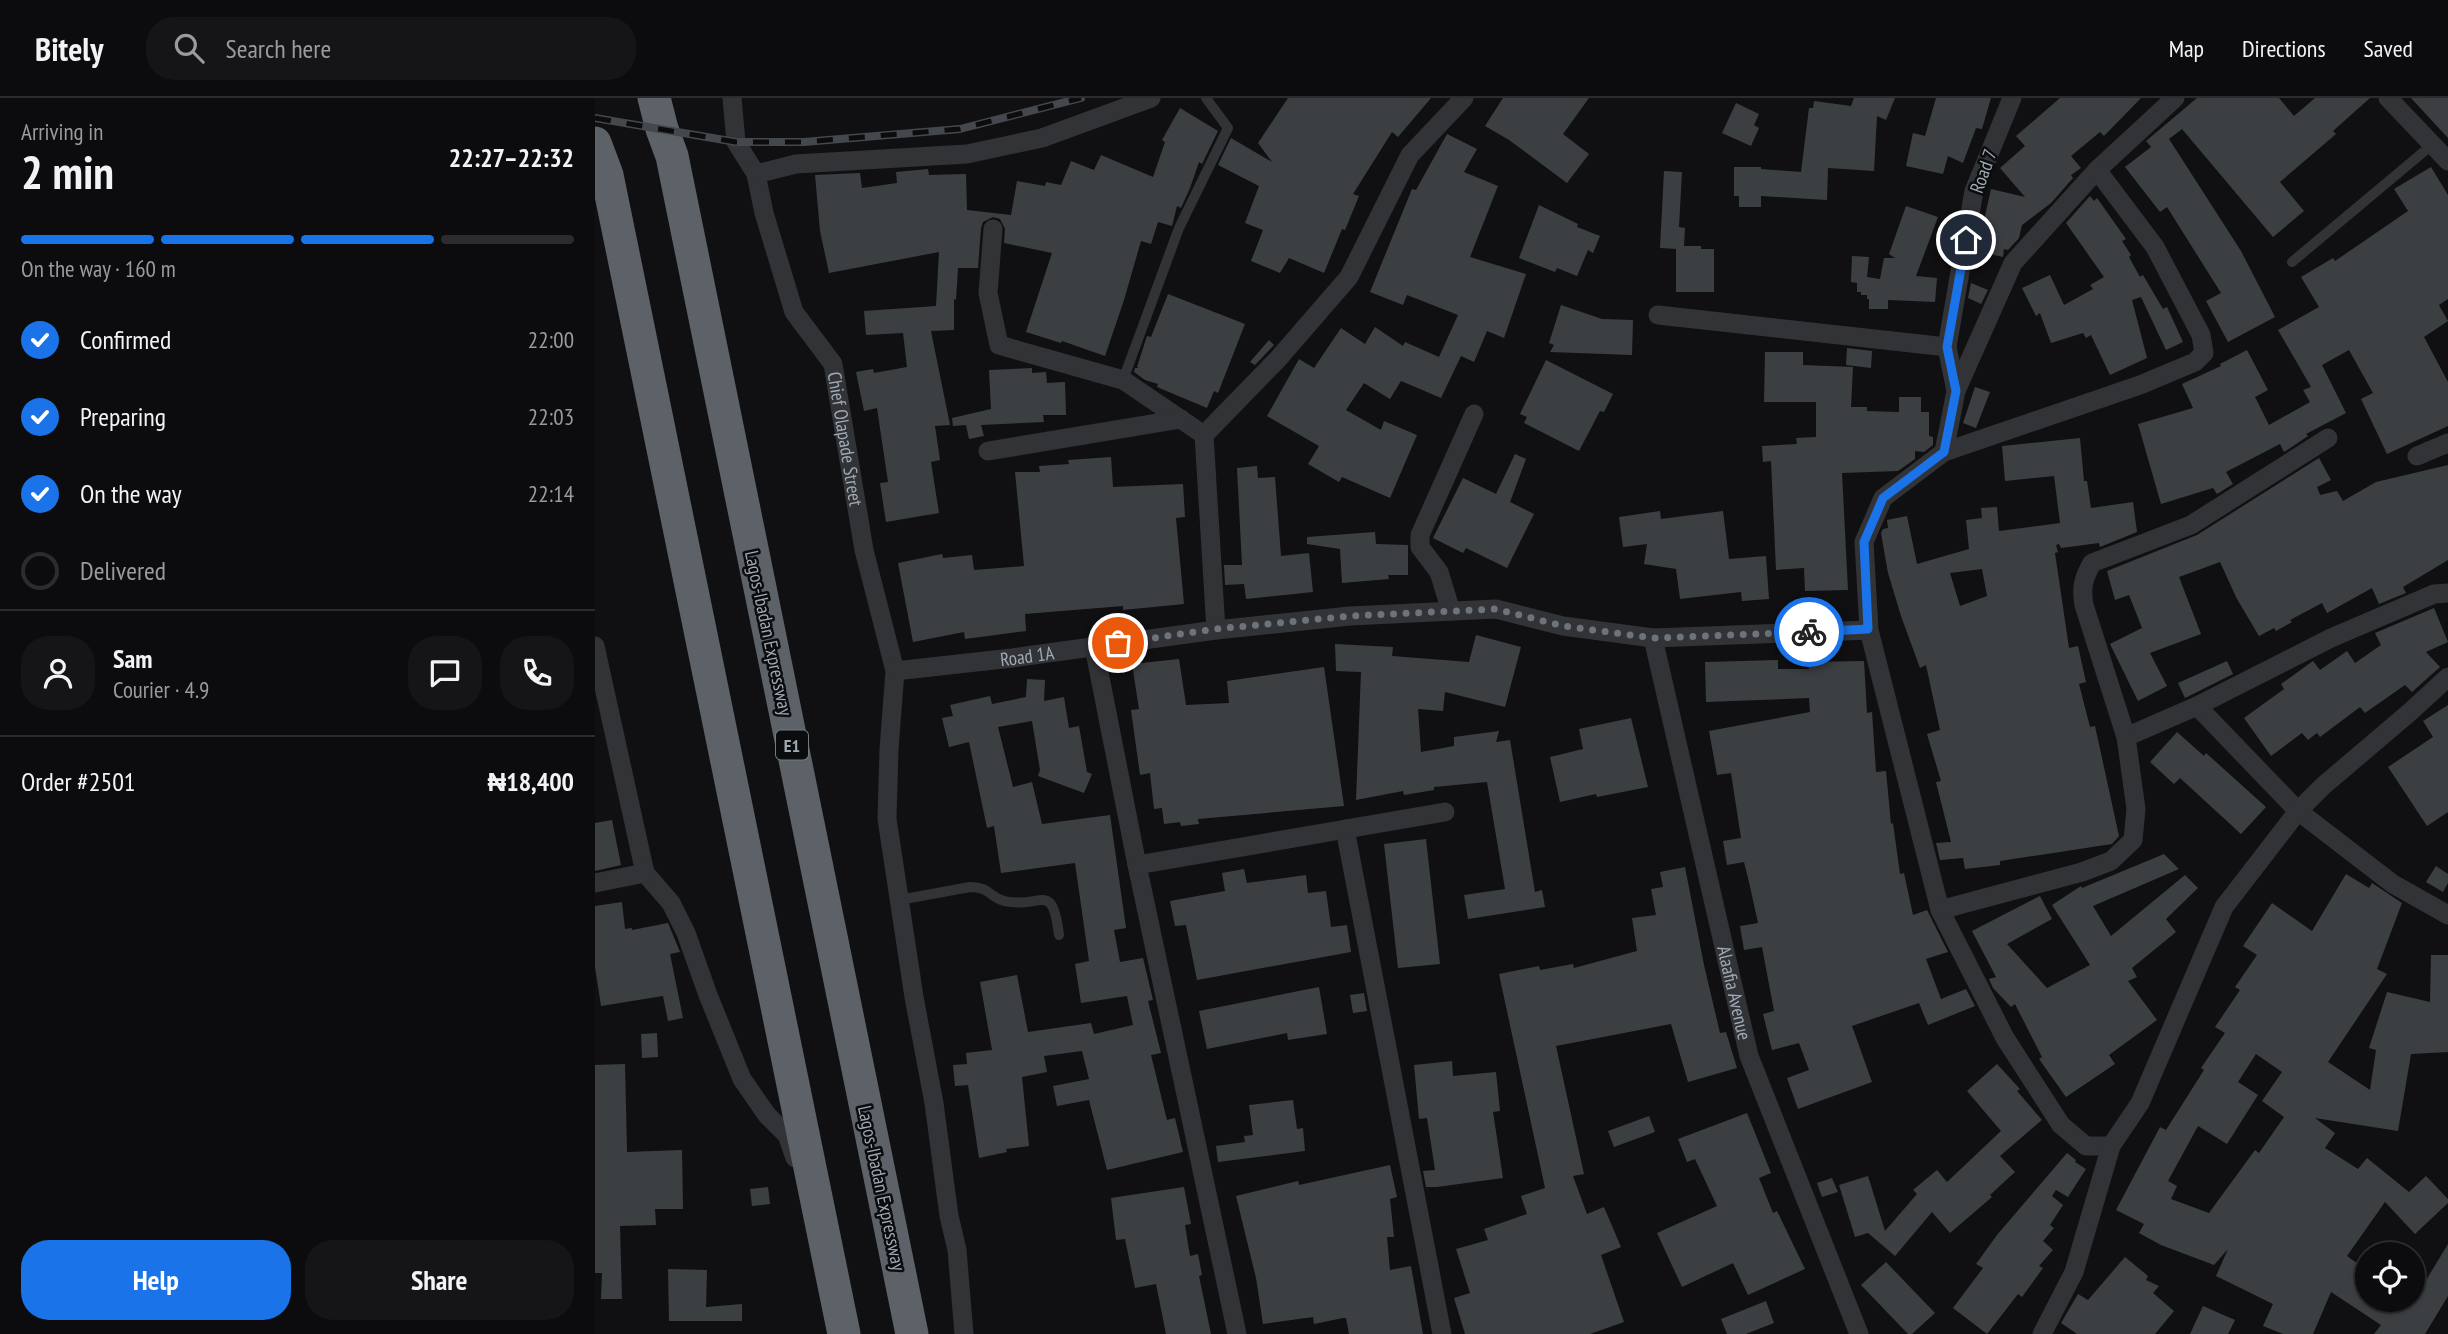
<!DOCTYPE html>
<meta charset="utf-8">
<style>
:root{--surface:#0c0c0e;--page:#151517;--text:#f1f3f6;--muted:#9a9b9e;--line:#2c2c2e;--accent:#1a73e8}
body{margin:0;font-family:"PT Sans Narrow",sans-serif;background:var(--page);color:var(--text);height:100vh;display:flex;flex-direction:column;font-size:26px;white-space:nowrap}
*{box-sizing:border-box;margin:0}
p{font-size:23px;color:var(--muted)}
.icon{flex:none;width:38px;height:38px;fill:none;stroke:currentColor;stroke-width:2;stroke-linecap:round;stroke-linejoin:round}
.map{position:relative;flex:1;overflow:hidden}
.panel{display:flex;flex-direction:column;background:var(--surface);width:595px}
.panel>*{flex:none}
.fabs{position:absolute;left:1760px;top:1144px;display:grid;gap:14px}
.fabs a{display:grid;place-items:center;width:70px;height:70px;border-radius:50%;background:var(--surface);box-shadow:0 2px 5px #0004,0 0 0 2px var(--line);font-size:35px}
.pin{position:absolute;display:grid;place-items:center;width:60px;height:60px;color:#fff;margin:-30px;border:4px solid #fff;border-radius:50%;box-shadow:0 2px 7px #0007}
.courier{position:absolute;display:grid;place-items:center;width:70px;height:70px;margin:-35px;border:5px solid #1a73e8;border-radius:50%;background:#fff;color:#222;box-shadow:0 2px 9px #0007}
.overview em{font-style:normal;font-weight:800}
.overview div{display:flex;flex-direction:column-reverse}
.overview{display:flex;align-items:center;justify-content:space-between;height:119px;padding:0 21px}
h1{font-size:46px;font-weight:800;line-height:52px}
.bar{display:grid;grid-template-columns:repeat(4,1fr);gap:10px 7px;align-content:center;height:84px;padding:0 21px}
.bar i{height:9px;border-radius:5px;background:var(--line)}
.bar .selected{background:var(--accent)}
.bar p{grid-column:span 4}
.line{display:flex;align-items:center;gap:18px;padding:0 21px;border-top:2px solid var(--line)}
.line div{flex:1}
.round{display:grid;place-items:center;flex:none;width:74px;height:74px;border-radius:28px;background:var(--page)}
ol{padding:0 21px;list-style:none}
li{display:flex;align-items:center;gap:21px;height:77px}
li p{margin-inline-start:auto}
li .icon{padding:7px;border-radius:50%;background:var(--accent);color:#fff;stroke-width:4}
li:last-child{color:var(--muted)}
li i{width:38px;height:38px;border:4px solid var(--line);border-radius:50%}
.button{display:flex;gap:14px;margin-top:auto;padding:14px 21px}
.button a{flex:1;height:80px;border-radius:28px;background:var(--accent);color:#fff;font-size:28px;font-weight:800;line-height:80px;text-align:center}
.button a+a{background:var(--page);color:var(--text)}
header{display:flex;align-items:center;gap:42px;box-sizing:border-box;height:98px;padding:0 35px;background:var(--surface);border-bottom:2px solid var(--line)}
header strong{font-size:33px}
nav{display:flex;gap:38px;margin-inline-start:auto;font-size:24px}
.search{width:490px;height:63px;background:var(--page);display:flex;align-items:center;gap:18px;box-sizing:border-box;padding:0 24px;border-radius:28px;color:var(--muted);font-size:26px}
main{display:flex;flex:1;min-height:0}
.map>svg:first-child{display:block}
.building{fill:#3c3f42;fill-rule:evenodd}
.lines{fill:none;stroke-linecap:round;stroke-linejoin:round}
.lane{stroke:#313337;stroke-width:10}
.street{stroke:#313337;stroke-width:19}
.highway{stroke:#5d6268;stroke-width:33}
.rail-casing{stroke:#44474c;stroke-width:8}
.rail{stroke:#0b0c0d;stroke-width:5;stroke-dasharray:16;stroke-linecap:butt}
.done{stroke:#6e737b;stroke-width:7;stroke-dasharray:0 12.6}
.route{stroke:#1a73e8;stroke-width:9}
.labels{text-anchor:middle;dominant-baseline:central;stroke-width:5;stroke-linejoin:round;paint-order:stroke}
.shield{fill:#0b0c0d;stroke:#737a82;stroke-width:2}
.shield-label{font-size:18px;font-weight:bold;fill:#a0a9b4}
.street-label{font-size:19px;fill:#a0a9b4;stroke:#0b0c0d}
</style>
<header>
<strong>Bitely</strong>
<div class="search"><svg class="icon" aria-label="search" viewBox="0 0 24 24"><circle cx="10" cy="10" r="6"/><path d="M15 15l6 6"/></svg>Search here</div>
<nav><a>Map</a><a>Directions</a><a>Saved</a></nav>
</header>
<main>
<section class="panel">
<div class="overview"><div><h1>2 min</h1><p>Arriving in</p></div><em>22:27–22:32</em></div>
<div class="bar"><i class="selected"></i><i class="selected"></i><i class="selected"></i><i></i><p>On the way · 160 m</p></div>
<ol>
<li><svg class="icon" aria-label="check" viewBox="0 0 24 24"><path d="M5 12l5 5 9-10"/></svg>Confirmed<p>22:00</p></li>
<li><svg class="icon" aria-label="check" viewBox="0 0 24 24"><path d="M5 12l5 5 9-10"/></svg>Preparing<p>22:03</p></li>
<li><svg class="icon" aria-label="check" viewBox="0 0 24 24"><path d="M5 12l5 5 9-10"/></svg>On the way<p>22:14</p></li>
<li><i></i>Delivered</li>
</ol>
<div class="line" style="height:126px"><a class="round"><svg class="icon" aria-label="person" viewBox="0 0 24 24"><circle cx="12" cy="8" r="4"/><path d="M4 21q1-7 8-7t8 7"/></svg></a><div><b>Sam</b><p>Courier · 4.9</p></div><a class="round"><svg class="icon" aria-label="chat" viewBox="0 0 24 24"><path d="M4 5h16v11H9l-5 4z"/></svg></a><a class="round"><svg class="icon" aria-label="phone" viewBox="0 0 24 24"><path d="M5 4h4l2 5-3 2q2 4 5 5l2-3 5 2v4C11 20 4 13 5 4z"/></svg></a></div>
<div class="line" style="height:91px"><div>Order #2501</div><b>₦18,400</b></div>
<div class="button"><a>Help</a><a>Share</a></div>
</section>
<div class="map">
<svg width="1853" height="1236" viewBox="0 0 1853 1236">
<rect width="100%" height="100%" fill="#101012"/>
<!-- building -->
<path class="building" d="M693 0H836L803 39 797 34 758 96 764 98 750 132 747 131 729 175 694 160 685 175 656 163 668 132 650 125 664 88 623 67 636 40 677 64 663 45Z
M908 0H994L968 36 994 56 972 85 914 42 890 28Z
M1259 0H1300L1291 22 1282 18 1279 73 1233 70 1232 102 1166 98V109H1144V98H1139V69H1166V71L1206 74 1214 10H1218L1219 3 1256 8Z
M1341 0H1396L1387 31 1381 30 1368 65 1353 58 1348 76 1311 68 1318 35 1330 38Z
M1465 0H1546L1509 38 1505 34 1476 58 1486 70 1476 77 1478 80 1456 105 1427 127 1424 140 1413 152 1409 151 1408 159 1386 154 1389 146 1384 145 1396 91 1430 99 1405 70 1430 48 1421 38Z
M1602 0H1684L1699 18 1720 0H1775L1738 33 1741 36 1685 84 1709 113 1678 139 1587 31 1574 41 1646 153 1680 219 1633 244 1611 203 1626 195 1572 109 1565 114 1530 69 1556 49 1551 43Z
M1816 0H1853V40Z
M1141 5 1164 16 1159 27 1164 30 1156 48 1127 35Z
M585 10 623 33 607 66 604 64 595 90 586 110 582 108 577 128 563 124 556 146 546 143 529 202 510 258 467 243 466 245 431 234 457 155 409 145 410 131 405 121 398 119 388 124 386 130 383 170H363L361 202 359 201V232L336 233 355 327 340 328 345 362 336 364 344 415 291 424 285 385 293 384 282 310 269 313 261 274 278 271 279 275 312 269 308 235 271 237 269 213 341 208 344 154 234 175 225 133 220 77 265 75 267 90 302 85 301 74 333 71 334 77 371 76 372 112 416 117 422 83 450 88 451 84 466 87 476 63 499 72 506 57 558 79 570 44 567 42Z
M852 36 882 51 869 74 903 88 875 159 931 176 909 240 892 233 879 264 866 258 846 300 806 283 795 301 769 285 751 312 786 332 789 323 822 337 795 400 747 379 744 384 713 366 724 348 672 318 704 261 719 270 746 230 770 246 780 229 808 248 810 244 844 259 863 217 812 197 808 207 775 194 817 91 821 92Z
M1836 69 1853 97V201L1844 207 1853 223 1829 239 1853 284V328L1792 356 1766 301 1778 295 1754 252 1727 267 1751 315 1711 336 1713 338 1689 354 1685 346 1631 374 1638 386 1622 396 1618 390 1566 406 1543 326 1598 310 1587 286 1626 268 1625 266 1652 252 1673 292 1660 299 1674 327 1715 304 1708 292 1716 289 1683 232 1724 209 1706 179 1738 160 1740 163 1813 113 1799 91Z
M1069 73 1087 74 1084 129 1090 130 1089 148H1106V151H1119V194H1081V151L1065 150Z
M1495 98 1499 103 1502 100 1531 141 1527 143 1536 157 1534 159 1545 179 1548 177 1568 211 1572 209 1588 244 1571 252 1546 199 1537 202 1552 260 1515 277 1496 237 1491 240 1488 235 1456 245 1445 215 1441 218 1427 190 1455 177 1469 207 1498 191 1495 187 1509 179 1471 125Z
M944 107 983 126 982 129 1005 138 998 155 993 152 982 178 962 170 960 174 924 160Z
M1311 108 1343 119 1321 178 1342 180 1340 204 1293 202V211H1274V201H1272V197H1266V194H1262V185L1256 184 1257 158 1274 159 1272 179 1285 181 1289 160H1300L1294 156Z
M1376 185 1393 192 1386 206 1373 200Z
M573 196 650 226 623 295 619 293 612 310 562 289 563 286 550 282 539 274 540 270H544L542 269 552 238 556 239Z
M966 207 1007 221 1038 222 1037 257 955 254 959 247 954 245Z
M674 242 679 247 660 267 655 264Z
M1252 250 1277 253 1276 270 1251 267Z
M1170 254H1208V267L1258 269 1256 309H1272V313L1304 314V299H1326V314H1334V338L1338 339V347L1329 354 1320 353V361L1303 373 1247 375 1253 492 1210 493 1209 470 1181 472 1176 363 1168 364 1167 348 1202 346 1201 340 1221 339V304H1169Z
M951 262 1018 296 1009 314 1005 313 984 353 929 325 932 319 925 316Z
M437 270V275L451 274 452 285 470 284 471 317H448L449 324 386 327 389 338 374 341 371 327 358 328 357 320 396 311 394 272Z
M1380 289 1395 294 1381 330 1368 325Z
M1485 340 1489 383H1492L1496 410 1538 404 1542 434 1505 449 1504 445 1466 450 1464 446 1461 447 1463 454 1460 455 1474 550 1483 548 1491 584 1484 586 1495 629 1500 628 1524 738 1517 746 1405 763V767L1370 771 1368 760 1345 762 1342 749 1341 745 1356 744 1341 684 1346 683 1332 636 1345 632 1331 567 1325 570 1306 518 1293 475 1286 435 1288 431 1293 430 1292 422 1312 418 1322 466 1374 451 1371 422 1387 420 1386 410 1402 409 1404 433 1465 425 1459 378 1410 383 1407 348ZM1387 471 1392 498 1365 508 1355 475Z
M920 356 931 361 915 404 939 416 912 470 871 450 868 455 838 440 868 380 901 396Z
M516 359 518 389 588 386 590 419 581 420 589 506 528 512V508L430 516 431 533 370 541 369 534 318 544 303 465 347 456 348 460 377 457 379 472 429 468 420 374H445L444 368 474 366 473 362Z
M1724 360 1736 382 1722 389 1725 397 1742 393 1748 403 1781 384 1853 367V462L1808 489 1811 495 1784 506 1777 490 1732 515 1727 505 1695 522 1697 524 1681 533 1679 530 1664 538 1642 501 1625 464 1584 479 1606 536 1555 555 1572 588 1543 603 1515 546 1547 530 1534 497 1520 502 1512 473 1602 437Z
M662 368 663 380 680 379 686 458 714 455 718 494 651 501 649 486 630 487 629 467H647L642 370Z
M1065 413 1066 421 1128 413 1134 461 1171 458 1174 501 1147 503 1146 494 1085 501 1081 471 1049 466 1052 446 1028 449 1024 419Z
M780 434 781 446 813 447V477H793L794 481 747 485 745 451 712 446V439Z
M1839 510 1853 544 1831 554 1845 569 1817 594 1810 587 1770 615 1765 609 1725 639 1722 635 1713 642 1707 635 1676 658 1649 620 1689 591 1686 586 1718 563 1725 572 1752 553 1760 565 1786 547 1780 535Z
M881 537 926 549 910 609 850 594 848 613 823 611 826 654 859 648V639L904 633 901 644 915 642 940 794 947 792 950 809 873 821 869 797 910 791 892 684 839 689V692L809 697 808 693 761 702 766 574 741 573 740 546 798 549 797 558 874 564Z
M584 561 591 607 634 605 632 583 729 569 749 708 603 721 604 726 586 728 585 724 569 726 567 710 559 711 555 675 545 677 536 612 544 611 537 566Z
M1183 562V571H1214L1213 564 1269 563 1272 615 1277 614 1281 674 1291 673 1296 726 1298 725 1305 776 1309 775 1318 817 1332 812 1353 854 1331 861 1346 901 1371 891 1380 908 1333 927 1324 905 1257 928 1277 984 1203 1011 1192 980 1214 972 1204 945 1177 952 1168 916 1179 913 1167 849 1149 852 1145 828 1163 825 1154 784 1149 764 1132 767 1128 743 1146 740 1136 675 1122 677 1114 633 1215 614 1214 600 1111 604 1110 564Z
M1632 563 1638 576 1590 600 1583 585Z
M432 581 450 582 449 603 469 599 474 630 484 628 492 674 497 676 489 695 443 678 445 672 437 623 403 629 418 689 437 684 447 726 515 717 531 830 519 832 525 864 548 860 558 902 553 903 566 955 556 957 572 1022 580 1020 588 1054 512 1072 494 1002 462 1008 458 988 494 981 487 953 449 958 452 974 427 979 434 1048 411 1051 412 1054 384 1060 373 987 360 988 358 967 372 966 371 955 397 952 385 884 422 877 433 934 496 925 499 936 538 927 532 898 486 905 480 866 494 863 480 765 406 775 399 728 392 730 374 644 354 649 347 620 358 618 355 607 395 598 397 606 431 599Z
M1853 607V714L1832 728 1793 669 1838 639 1828 623Z
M1036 620 1053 689 1002 699 1001 696 965 704 955 659 988 651 984 631Z
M1582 634 1609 658 1611 655 1671 709 1646 736 1585 680 1579 686 1555 664Z
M17 722 26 767 0 773V725Z
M831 741 845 866 803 870 789 746Z
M1569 756 1584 771 1498 808 1516 838 1590 777 1603 790 1571 821 1581 834 1537 870 1542 879 1533 883 1562 922 1514 957 1520 966 1471 999 1444 961 1447 959 1420 906 1416 909 1398 890 1394 881 1401 879 1377 833 1445 798 1457 821 1412 846 1452 890 1495 867 1457 807 1486 788 1487 790Z
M1841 768 1853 776V785L1848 794 1831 784Z
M1090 769 1109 867 1125 935 1131 934 1142 970 1093 984 1076 926 961 948 989 1076 978 1078 992 1116 1009 1109 1026 1149 1006 1157 1029 1224 995 1236H870L859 1200 875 1195 861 1151 893 1142 889 1131 932 1116 926 1098 950 1090 904 876 944 868 945 872 978 866 979 870 1042 853 1037 820 1061 817 1056 791 1068 789 1065 774Z
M649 771 652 785 711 777 713 795 731 793 736 829 752 827 756 854 602 882 591 827 580 828 575 803 630 793 627 775Z
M1751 776 1774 790 1777 785 1807 805 1782 871 1792 876 1733 964 1775 992 1781 952 1774 950 1792 894 1835 904 1836 857H1853V954L1816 956 1803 1033 1720 1020 1740 1035 1730 1050 1763 1071 1772 1060 1814 1094 1831 1078 1853 1101V1105L1820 1136 1790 1104 1752 1158 1773 1173V1202H1818V1176L1830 1184 1853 1146V1198L1830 1236H1779L1786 1227 1736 1194 1718 1236H1688L1668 1228 1678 1206 1621 1178 1633 1151 1619 1167 1566 1147 1544 1135 1549 1126 1521 1112 1565 1029 1571 1032 1609 972 1606 970 1630 935 1620 929 1645 892 1640 889 1662 857 1648 848 1677 805 1717 833ZM1661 956 1687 974 1667 1003 1689 1019 1664 1055 1660 1052 1614 1115 1576 1101 1582 1088 1573 1083 1603 1028 1632 1046 1663 997 1643 984Z
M27 804 30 831 37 830V832L73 825 85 854 75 856 88 920 73 923 68 898 6 908 0 869V808Z
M724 889 732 936 693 942 692 935 612 951 604 913Z
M769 895 772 913 758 915 755 897Z
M62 935 63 959 47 960 46 936Z
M857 963 858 978 901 974 905 1013 898 1014 908 1080 842 1089H831L828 1073 840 1072 832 1020 824 1021 819 967Z
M30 966 32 1054 87 1052 88 1111H60L61 1127 25 1128 27 1201H6L7 1175H0V967Z
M1402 966 1425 991 1422 993 1447 1022 1405 1058 1420 1074 1395 1097 1397 1099 1355 1135 1337 1114 1300 1158 1273 1135 1260 1139 1244 1087 1273 1078 1290 1133 1322 1096 1318 1092 1342 1072 1352 1084 1406 1033 1372 993Z
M698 1002 702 1031 708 1030 710 1053 623 1064 621 1048 650 1044 649 1038 658 1037 654 1007Z
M1152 1015 1176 1075 1164 1080 1178 1115 1182 1113 1210 1171 1153 1197 1138 1165 1087 1189 1062 1135 1122 1108 1100 1061 1092 1064 1083 1041Z
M1054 1018 1060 1034 1019 1049 1013 1033Z
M1472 1055 1481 1062 1480 1064 1491 1071 1473 1099 1461 1092 1457 1098 1468 1107 1455 1127 1459 1130 1448 1143 1458 1152 1444 1168 1448 1170 1427 1199 1423 1196 1392 1236 1358 1210 1388 1170 1381 1166 1402 1137Z
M795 1067 802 1099 795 1101 799 1139H792L795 1172 816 1168 828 1236H754L751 1220H748L719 1226 718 1219 668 1226 661 1180 641 1098 703 1083 704 1087Z
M1237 1080 1243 1094 1227 1099 1222 1085Z
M173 1089 175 1106 157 1108 155 1091Z
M589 1089 596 1126 590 1127 595 1158 603 1156 607 1177 604 1178 616 1236H571L561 1186 540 1190 530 1141 521 1142 516 1100Z
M1530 1159 1553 1178 1551 1182 1564 1188 1558 1195 1579 1213 1560 1236H1482L1466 1225 1483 1196 1493 1202Z
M1291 1164 1340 1215 1317 1236H1313L1266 1187Z
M73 1171 112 1172 111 1209 147 1206V1223H74Z
M1171 1203 1179 1225 1151 1236H1132L1126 1221Z
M1608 1208 1640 1222 1633 1236H1595Z"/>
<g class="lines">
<!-- lane -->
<path class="lane" d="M1697 164 1838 46
M528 282 584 130 633 30 611 0
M304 802 375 789C395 789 394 799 409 803 446 812 457 780 464 837"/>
<!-- street -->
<g class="street">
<path id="s1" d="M137 0 141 44 161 76 169 115 199 214 238 266 269 452 300 573 294 651 292 721 319 899 339 1005 354 1118 362 1152 369 1236"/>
<path d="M1417 0 1379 93 1352 249 1361 293 1349 354 1288 400 1269 444 1274 532 1345 812 1410 940 1466 1027 1491 1048H1516"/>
<path d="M1793 0 1853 63"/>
<path d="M161 76 201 66 372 56 447 40 556 0"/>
<path d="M398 131 393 195 404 247 528 282 609 337"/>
<path d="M1063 217 1352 249"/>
<path d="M1361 293 1418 165 1502 72 1580 0"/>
<path d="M393 353 586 321"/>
<path d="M1349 354 1545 287 1600 264 1609 255 1606 237 1560 149 1502 72"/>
<path d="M1822 358 1853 345"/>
<path d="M856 513 844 474 825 449V437L879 316"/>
<path d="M621 532 609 337 683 261 754 179 815 57 869 0"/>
<path id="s2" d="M1058 540 1154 958 1264 1236"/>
<path d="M0 548 50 775 76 805 91 835 113 897 147 981 172 1017 192 1037 200 1060"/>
<path d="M499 549 542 767 642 1236"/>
<path id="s3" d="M300 573 417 560 621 532 755 518 901 511 968 528 1058 540 1274 532"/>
<path d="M1602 608 1703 713 1798 786 1853 817"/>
<path d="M1531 639 1602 608 1736 540 1839 496 1853 495"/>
<path d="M750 731 847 1236"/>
<path d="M542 767 850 714"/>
<path d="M0 785 50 775"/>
<path d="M1345 812 1487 774 1516 763 1538 742 1541 711 1531 639 1489 507C1486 490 1488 481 1497 465L1596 427 1733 340"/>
<path d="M1447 1236 1479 1174 1516 1048 1545 1005 1629 809 1703 713 1728 688 1815 614 1853 579"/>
</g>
<!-- highway -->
<path class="highway" d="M59 0 67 31 77 58 317 1236
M0 45 12 77 249 1236"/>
<!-- rail casing -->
<g class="rail-casing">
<path id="rail" d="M0 20 141 44H209L365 31 486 0"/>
</g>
<!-- rail -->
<use href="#rail" class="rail"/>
</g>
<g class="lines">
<!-- done -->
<path class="done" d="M523 545 621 531 755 518 901 511 968 528 1058 540 1214 534"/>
<!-- route -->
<path class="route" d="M1214 534 1273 531 1269 444 1288 400 1349 354 1361 293 1352 249 1371 142"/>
</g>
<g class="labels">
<!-- shield labels -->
<rect class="shield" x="181" y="632.5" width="32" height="29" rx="5"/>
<g class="shield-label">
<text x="197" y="647">E1</text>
</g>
<!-- street labels -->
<g class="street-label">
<text transform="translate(1388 73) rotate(-70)">Road 7</text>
<text stroke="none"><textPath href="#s1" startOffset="366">Chief Olapade Street</textPath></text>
<text transform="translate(174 535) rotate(78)">Lagos-Ibadan Expressway</text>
<text stroke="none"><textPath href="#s3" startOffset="133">Road 1A</textPath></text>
<text stroke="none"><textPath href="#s2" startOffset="364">Alaafia Avenue</textPath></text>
<text transform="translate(287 1090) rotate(78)">Lagos-Ibadan Expressway</text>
</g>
</g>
</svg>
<div class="fabs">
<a><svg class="icon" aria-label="locate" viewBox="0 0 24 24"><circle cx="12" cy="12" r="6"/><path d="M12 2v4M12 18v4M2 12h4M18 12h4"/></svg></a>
</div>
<div class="pin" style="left:523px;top:545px;background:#ea580c"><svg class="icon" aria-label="bag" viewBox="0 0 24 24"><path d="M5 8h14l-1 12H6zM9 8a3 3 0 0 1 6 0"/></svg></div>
<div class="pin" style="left:1371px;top:142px;background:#1f2937"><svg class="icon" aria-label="home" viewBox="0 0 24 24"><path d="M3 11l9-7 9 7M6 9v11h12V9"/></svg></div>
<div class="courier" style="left:1214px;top:534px"><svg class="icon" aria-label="bike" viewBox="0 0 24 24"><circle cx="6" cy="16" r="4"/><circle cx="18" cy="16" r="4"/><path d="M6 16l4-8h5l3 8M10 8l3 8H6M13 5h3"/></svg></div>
</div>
</main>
